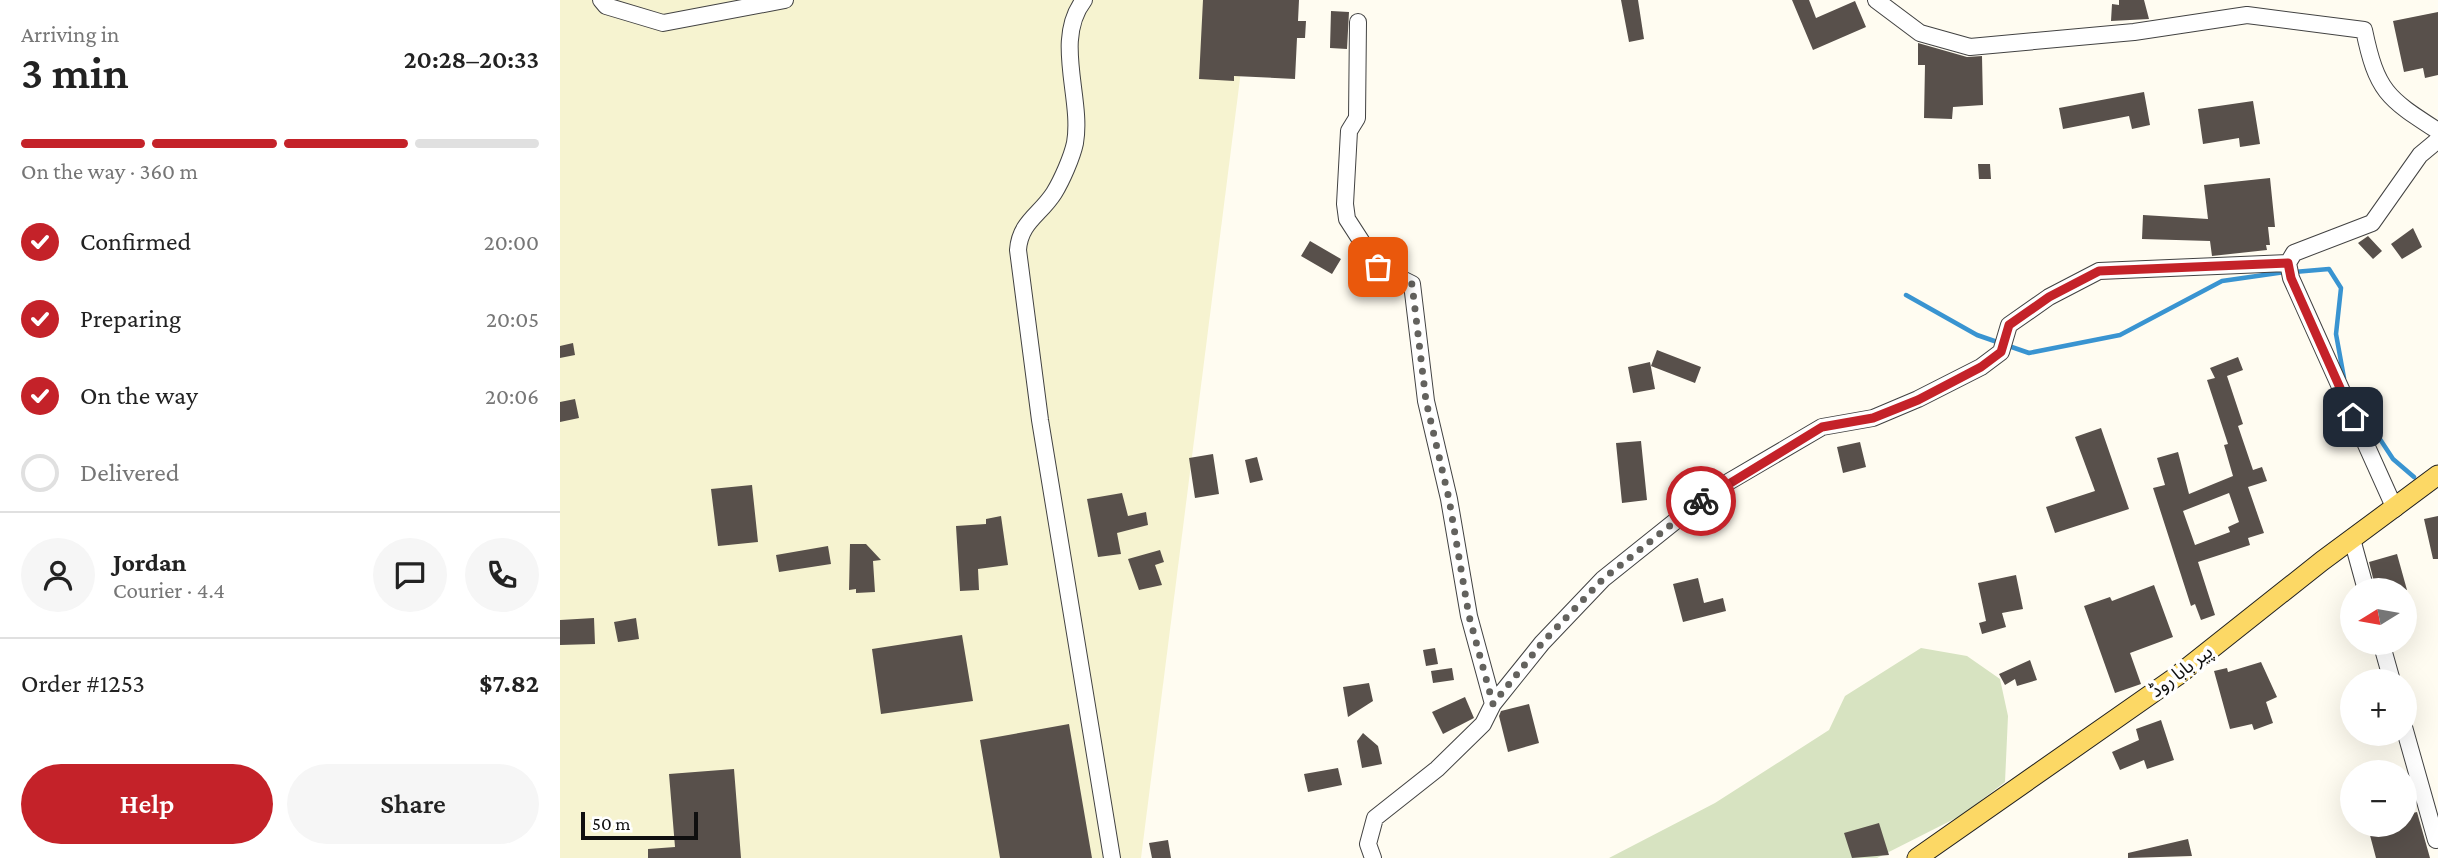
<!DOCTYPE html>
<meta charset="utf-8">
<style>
:root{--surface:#fff;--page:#f6f6f6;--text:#222;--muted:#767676;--line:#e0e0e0;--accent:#c42229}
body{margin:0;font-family:"Crimson Pro","Noto Sans Arabic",serif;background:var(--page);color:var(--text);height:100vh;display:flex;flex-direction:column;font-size:26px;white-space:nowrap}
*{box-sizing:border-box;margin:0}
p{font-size:23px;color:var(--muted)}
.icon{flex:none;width:38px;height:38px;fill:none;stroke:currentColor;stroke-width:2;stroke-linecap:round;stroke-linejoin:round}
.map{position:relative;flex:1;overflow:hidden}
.drawer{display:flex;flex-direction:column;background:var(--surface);width:560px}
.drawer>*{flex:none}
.needle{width:46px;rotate:259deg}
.tools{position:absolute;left:1780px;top:578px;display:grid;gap:14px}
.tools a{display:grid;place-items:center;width:77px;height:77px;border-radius:50%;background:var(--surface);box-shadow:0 7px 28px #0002;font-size:35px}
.scale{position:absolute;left:21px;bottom:18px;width:117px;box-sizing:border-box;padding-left:7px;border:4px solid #0f0f0f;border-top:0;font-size:19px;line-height:24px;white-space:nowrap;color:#0f0f0f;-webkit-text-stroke:5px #fff;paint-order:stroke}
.pin{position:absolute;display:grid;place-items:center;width:60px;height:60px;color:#fff;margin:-30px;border-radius:14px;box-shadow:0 4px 10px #0006}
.courier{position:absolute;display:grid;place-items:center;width:70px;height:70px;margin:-35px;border:5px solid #c42229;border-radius:50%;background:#fff;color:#222;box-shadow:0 2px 9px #0007}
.overview em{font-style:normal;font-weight:600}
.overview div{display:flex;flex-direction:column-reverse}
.overview{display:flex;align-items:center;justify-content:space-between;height:119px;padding:0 21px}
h1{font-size:46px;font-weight:600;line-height:52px}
.bar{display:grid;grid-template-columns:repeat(4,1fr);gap:10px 7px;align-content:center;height:84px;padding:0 21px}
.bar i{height:9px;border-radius:5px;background:var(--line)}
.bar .on{background:var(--accent)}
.bar p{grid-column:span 4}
.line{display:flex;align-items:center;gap:18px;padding:0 21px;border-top:2px solid var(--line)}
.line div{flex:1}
.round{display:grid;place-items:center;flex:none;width:74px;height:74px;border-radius:37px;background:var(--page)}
ol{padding:0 21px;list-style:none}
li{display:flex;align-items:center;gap:21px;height:77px}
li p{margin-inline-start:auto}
li .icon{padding:7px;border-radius:50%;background:var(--accent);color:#fff;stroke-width:4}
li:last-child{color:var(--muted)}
li i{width:38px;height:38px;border:4px solid var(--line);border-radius:50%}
.action{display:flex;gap:14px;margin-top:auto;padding:14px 21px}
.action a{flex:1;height:80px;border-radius:42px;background:var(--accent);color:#fff;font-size:28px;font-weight:600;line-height:80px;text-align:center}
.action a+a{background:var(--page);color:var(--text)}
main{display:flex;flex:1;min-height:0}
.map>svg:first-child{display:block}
.farmland{fill:#f6f3d0}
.cemetery{fill:#d7e3c1}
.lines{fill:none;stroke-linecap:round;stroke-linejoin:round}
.stream{stroke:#3994d1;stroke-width:4.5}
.building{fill:#58504b;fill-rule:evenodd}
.minor-casing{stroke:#424242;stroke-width:18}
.major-casing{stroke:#202020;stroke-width:21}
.minor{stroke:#fff;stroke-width:16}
.major{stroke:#fcd865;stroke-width:19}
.done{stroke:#63625e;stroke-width:7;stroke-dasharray:0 12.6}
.route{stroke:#c42229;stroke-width:9}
.labels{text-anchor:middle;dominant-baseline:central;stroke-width:7;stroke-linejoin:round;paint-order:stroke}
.street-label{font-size:19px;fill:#0f0f0f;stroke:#fff}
</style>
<main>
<section class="drawer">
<div class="overview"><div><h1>3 min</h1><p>Arriving in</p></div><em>20:28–20:33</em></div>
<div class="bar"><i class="on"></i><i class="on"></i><i class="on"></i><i></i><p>On the way · 360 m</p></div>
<ol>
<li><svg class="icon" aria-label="check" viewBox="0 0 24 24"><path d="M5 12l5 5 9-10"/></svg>Confirmed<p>20:00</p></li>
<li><svg class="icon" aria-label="check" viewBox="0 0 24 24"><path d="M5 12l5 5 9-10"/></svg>Preparing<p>20:05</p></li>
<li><svg class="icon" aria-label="check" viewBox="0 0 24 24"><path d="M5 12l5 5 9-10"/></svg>On the way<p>20:06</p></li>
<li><i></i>Delivered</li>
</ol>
<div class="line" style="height:126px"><a class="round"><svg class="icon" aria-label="person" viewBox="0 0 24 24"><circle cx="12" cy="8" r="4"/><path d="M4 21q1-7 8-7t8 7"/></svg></a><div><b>Jordan</b><p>Courier · 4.4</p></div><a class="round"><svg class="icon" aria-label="chat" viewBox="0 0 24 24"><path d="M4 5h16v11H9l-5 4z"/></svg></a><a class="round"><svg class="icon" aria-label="phone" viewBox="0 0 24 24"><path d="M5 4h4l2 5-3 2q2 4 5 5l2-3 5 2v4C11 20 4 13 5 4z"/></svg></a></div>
<div class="line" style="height:91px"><div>Order #1253</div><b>$7.82</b></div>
<div class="action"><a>Help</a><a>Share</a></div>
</section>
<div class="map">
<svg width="1878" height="858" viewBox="0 0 1878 858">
<rect width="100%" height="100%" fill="#fffcf1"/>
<!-- farmland -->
<path class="farmland" d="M0 0H690L581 858H0Z"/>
<!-- cemetery -->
<path class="cemetery" d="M1361 648 1407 656 1440 679 1448 716 1445 782 1402 815 1317 858H1049L1155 803 1269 730 1285 696Z"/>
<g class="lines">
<!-- stream -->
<path class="stream" d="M1734 272 1769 269 1781 288 1776 334 1784 378
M1346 295 1417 335 1469 353 1560 335 1662 281 1725 272
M1795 401 1833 459 1854 477"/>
</g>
<!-- building -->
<path class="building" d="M643 0H739L738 21H746L745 38H737L735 79 674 76V81L639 79Z
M1061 0H1078L1084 39 1069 42Z
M1232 0H1249L1256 18 1295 1 1306 27 1253 50Z
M1559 0H1584L1589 19 1551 21 1552 4 1559 5Z
M771 11 789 12 787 49 770 48Z
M1878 12V75L1865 78 1863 68 1844 72 1833 21Z
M1358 43 1407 57 1422 56 1423 105 1393 107 1392 119 1364 118 1365 65H1358Z
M1584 92 1590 125 1572 129 1569 116 1503 129 1499 108Z
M1693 101 1700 144 1680 147 1679 138 1643 144 1638 109Z
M1418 164H1430L1431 179H1419Z
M1710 178 1715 227H1708L1710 245H1706L1707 250 1652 256 1650 241 1582 239 1583 215 1648 219 1644 185Z
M1853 228 1862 247 1842 259 1831 244Z
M1808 236 1822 251 1813 259 1798 243Z
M750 241 781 259 772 274 741 256Z
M13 343 15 355 0 358V346Z
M1097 350 1141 367 1135 383 1091 366Z
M1678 357 1683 370 1667 376 1683 424 1678 426 1693 470 1702 467 1707 481 1688 487 1704 533 1688 538 1690 545 1638 562 1655 615 1641 620 1635 604 1631 606 1593 488 1605 485 1597 458 1618 452 1629 494 1673 476 1664 445 1668 444 1647 380 1655 378 1650 368ZM1669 493 1679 522 1668 527 1670 532 1635 545 1623 511Z
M1090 362 1095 389 1073 393 1068 367Z
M15 399 19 418 0 422V402Z
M1541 428 1569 509 1495 533 1486 507 1535 491 1515 437Z
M1081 441 1087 500 1062 503 1056 443Z
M1300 442 1306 467 1283 473 1277 447Z
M653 454 659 494 635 498 629 458Z
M697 457 703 480 690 483 685 460Z
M192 485 198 542 158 546 151 489Z
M562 493 568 516 586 512 588 525 557 533 561 554 538 557 527 499Z
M441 516 448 565 418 569 419 590 400 591 396 526 426 524V519Z
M1878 516V559H1873L1864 519Z
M290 544H306L321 560 313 561 315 592 296 593V589L289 590Z
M268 546 271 564 219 572 216 555Z
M600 550 604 562 595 565 602 585 579 590 568 559Z
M1837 554 1847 590H1816L1809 562Z
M1456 575 1463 609 1442 613 1446 627 1422 634 1419 623 1426 621 1418 583Z
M1138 578 1144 603 1163 598 1166 611 1123 622 1113 584Z
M1594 585 1613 637 1570 653 1581 684 1555 693 1524 606 1550 597 1552 601Z
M34 618 35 644 0 645V620Z
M76 618 79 639 58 642 54 622Z
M402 635 413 701 321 714 312 649Z
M875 648 878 664 866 666 863 650Z
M1470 660 1477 680 1457 686 1455 679 1445 685 1439 674Z
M1701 662 1717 697 1706 702 1713 723 1694 730 1692 724 1670 729 1654 671 1667 668 1668 672Z
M892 668 894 680 873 683 871 671Z
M809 683 813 701 788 717 783 687Z
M905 697 914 718 883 734 872 712Z
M969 704 979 743 948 752 939 716 941 711Z
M1601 720 1614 760 1587 769 1584 760 1560 770 1552 752 1579 740 1576 729Z
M509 724 532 858H440L420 740Z
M803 733 818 746 822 764 802 768 797 741Z
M778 768 782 785 748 792 744 774Z
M174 769 181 858H88V849L115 847 109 774Z
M1857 812 1870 858H1816L1807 824H1844V815Z
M1319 823 1329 855 1292 858 1284 833Z
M1628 839 1632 856 1568 858V853Z
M608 840 611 858H592L589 843Z"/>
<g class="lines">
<!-- minor casing -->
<g class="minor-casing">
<path id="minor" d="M41 0 46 6 103 23 225 0
M524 0C493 40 523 98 515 143 512 157 502 180 494 193 480 215 460 222 458 250L480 420 552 858
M1316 0 1360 33 1410 47 1574 32 1687 15 1804 30C1817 92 1827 98 1878 131
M798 22 797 118 789 131 785 204 787 219 818 267 852 284 866 401 889 499 909 616 933 704
M1835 509 1731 278 1728 263 1734 253 1812 223 1860 155 1878 140
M1792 539 1806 590
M1821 642 1832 681
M1844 727 1876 840
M813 858 808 844 815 818 877 769 923 724 933 704 982 643 1043 579 1153 491 1262 427 1313 418 1358 399 1421 367 1441 352 1449 325 1489 297 1539 271 1728 263"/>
</g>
<!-- major casing -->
<g class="major-casing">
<path id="major" d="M1357 858 1617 676 1762 561 1878 475"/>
</g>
<!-- minor -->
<use href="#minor" class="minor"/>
<!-- major -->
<use href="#major" class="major"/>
</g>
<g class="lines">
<!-- done -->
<path class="done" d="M818 267 852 284 866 401 889 499 909 616 933 704 982 643 1043 579 1141 501"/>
<!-- route -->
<path class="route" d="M1141 501 1262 427 1313 418 1358 400 1421 367 1441 352 1449 325 1489 297 1539 271 1728 263 1731 278 1793 417"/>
</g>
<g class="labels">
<!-- street labels -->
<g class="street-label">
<text transform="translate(1621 671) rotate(-37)">پیر بابا روڈ</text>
</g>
</g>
</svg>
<div class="tools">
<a><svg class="needle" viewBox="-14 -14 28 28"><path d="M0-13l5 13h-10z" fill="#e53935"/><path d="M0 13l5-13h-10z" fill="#767676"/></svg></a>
<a>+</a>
<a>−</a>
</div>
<div class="scale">50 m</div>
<div class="pin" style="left:818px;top:267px;background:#ea580c"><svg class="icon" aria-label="bag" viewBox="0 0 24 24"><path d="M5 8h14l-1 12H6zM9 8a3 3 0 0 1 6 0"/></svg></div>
<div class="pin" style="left:1793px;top:417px;background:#1f2937"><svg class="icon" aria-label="home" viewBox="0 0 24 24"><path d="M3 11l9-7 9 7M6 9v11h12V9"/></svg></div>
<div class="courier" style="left:1141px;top:501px"><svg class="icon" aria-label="bike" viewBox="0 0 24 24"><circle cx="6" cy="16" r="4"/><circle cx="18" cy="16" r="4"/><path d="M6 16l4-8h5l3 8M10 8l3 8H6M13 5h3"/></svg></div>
</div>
</main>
